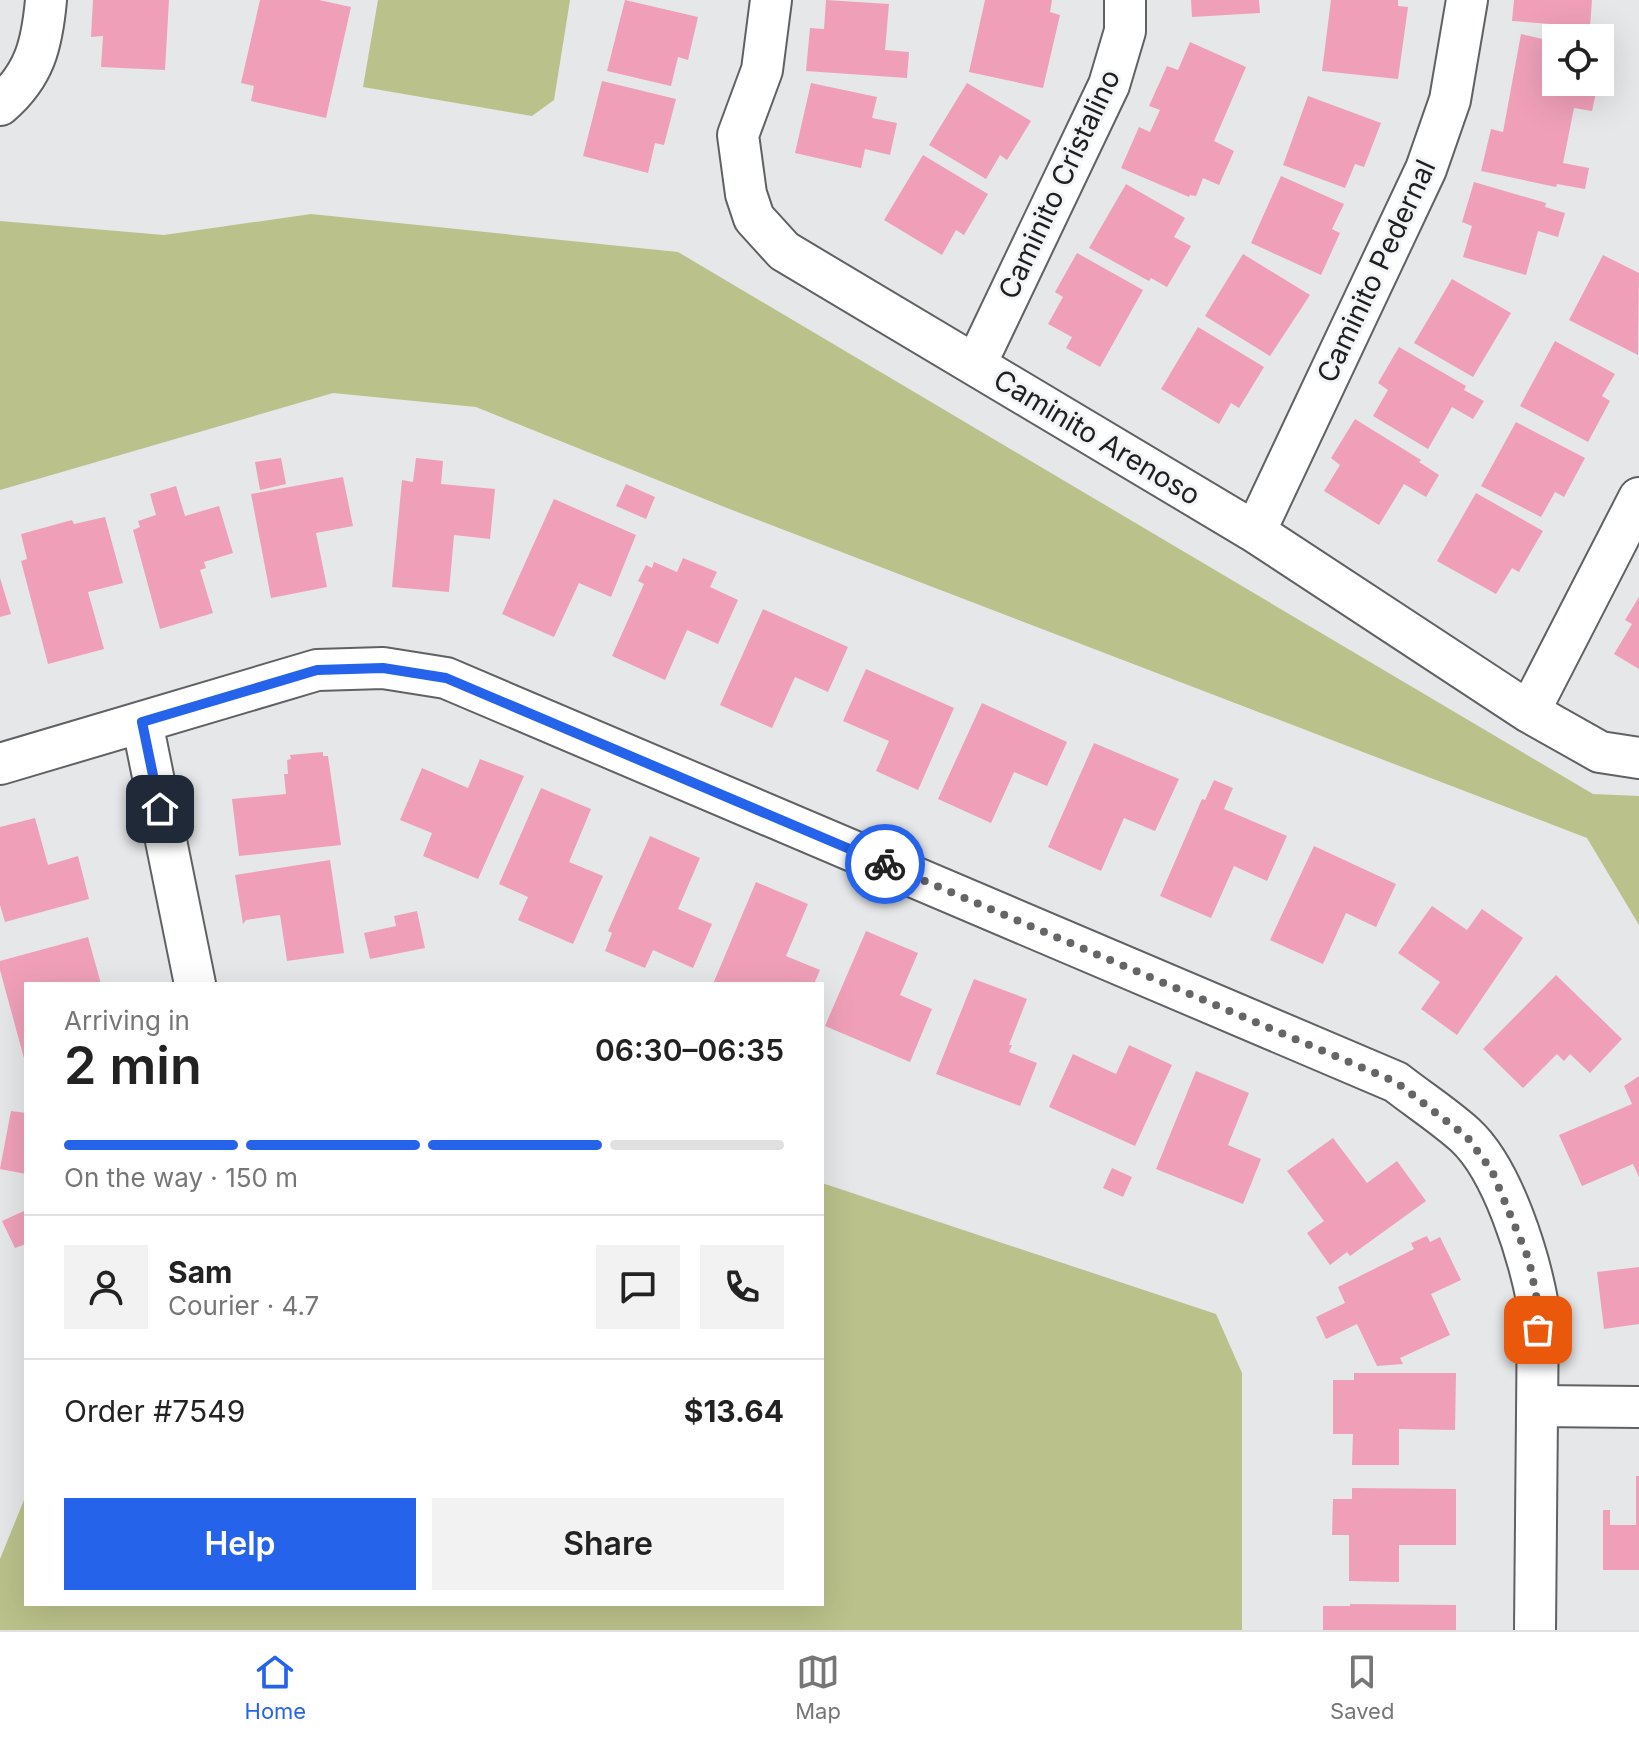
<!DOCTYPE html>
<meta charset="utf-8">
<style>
:root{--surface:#fff;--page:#f2f2f2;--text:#222;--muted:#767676;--line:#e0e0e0;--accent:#2563eb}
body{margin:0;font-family:Inter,sans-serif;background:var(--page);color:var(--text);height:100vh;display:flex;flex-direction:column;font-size:30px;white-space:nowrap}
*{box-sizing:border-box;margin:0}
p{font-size:26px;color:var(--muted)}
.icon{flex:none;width:44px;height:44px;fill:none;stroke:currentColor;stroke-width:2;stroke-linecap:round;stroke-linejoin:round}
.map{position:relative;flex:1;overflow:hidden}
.drawer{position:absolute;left:24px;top:982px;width:800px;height:624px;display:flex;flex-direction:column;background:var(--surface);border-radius:0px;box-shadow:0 8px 32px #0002}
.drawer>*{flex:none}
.fabs{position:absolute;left:1542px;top:24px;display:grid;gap:16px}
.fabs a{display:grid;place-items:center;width:72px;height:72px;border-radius:0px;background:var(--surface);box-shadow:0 8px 32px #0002;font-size:40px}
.pin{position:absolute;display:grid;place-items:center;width:68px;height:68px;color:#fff;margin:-34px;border-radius:16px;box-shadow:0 4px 12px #0006}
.courier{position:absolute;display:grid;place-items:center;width:80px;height:80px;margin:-40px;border:6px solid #2563eb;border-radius:50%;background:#fff;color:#222;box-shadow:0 2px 10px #0007}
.headline em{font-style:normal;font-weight:600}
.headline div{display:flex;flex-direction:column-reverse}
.headline{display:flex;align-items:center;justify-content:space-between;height:136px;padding:0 40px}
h1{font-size:52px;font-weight:600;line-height:60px}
.bar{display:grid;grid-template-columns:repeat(4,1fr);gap:12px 8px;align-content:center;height:96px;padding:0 40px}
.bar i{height:10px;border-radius:6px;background:var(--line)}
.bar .on{background:var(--accent)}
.bar p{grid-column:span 4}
.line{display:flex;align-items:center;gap:20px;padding:0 40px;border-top:2px solid var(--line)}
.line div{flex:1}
.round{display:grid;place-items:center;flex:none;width:84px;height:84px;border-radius:0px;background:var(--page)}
.action{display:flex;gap:16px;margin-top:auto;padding:16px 40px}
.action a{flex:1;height:92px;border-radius:0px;background:var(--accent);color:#fff;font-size:32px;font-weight:600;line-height:92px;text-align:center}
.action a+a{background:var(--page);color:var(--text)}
.menu{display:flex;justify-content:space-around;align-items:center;height:112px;border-top:2px solid var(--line);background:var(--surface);font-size:22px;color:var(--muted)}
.menu a{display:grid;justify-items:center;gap:4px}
.menu .on{color:var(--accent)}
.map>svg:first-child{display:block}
.green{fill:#bbc18a}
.building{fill:#efa0b8}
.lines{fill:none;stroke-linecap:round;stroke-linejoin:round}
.street-casing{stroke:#5f6163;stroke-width:44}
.street{stroke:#fff;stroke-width:40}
.done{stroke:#646566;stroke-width:8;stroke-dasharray:0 14.4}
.route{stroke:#2563eb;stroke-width:10}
.labels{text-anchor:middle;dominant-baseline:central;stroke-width:6;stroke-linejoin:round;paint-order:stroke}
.street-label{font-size:28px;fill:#1f1f20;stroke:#f2f4f6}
</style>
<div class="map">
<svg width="1639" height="1630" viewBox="0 0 1639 1630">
<rect width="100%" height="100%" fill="#e5e7e9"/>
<!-- green -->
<path class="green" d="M378 0H570L554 100 532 116 363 87Z
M311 214 678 252 1593 794 1639 796V925L1587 838 727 508 476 407 333 393 0 490V221L164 235Z
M822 1183 1216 1314 1242 1373V1630H0V1559L26 1495V1604H822Z"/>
<!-- building -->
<path class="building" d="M93 0H169L165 70 101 67 103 36 91 37Z
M260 0H319L351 7 326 118 251 101 254 86 241 83Z
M625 0 698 17 688 60 678 57 671 86 607 71Z
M826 0 889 4 885 50 909 52 907 78 806 71 810 28 824 29Z
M985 0H1052L1050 12 1060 15 1043 88 969 72Z
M1191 0H1259L1260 13 1192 17Z
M1331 0H1398V6L1408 7 1398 79 1322 71Z
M1514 0H1592L1590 27 1512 21Z
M1521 34 1556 42V82H1580V85L1597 88 1592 111 1574 108 1563 163 1589 168 1585 189 1557 184 1556 187 1481 171 1491 129 1503 132Z
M1190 42 1246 67 1214 141 1234 151 1219 185 1203 178 1196 196 1190 195 1189 197 1121 168 1139 127 1150 132 1160 110 1149 106 1167 66 1178 70Z
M602 81 676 99 664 145 655 143 648 173 583 156Z
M811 83 877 97 872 118 897 123 890 155 865 149 861 168 795 153Z
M967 83 1031 121 1007 160 1000 155 986 179 929 145Z
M1308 96 1381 123 1364 167 1355 164 1345 188 1283 165Z
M923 155 988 194 964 235 956 230 942 255 884 220Z
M1281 176 1344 204 1332 229 1340 233 1321 275 1251 243Z
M1474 182 1546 203 1545 207 1565 213 1558 237 1538 231 1526 275 1463 257 1472 226 1462 222Z
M1126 184 1185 218 1174 237 1191 246 1167 287 1151 278 1149 281 1089 248Z
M1077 253 1143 290 1100 367 1066 348 1072 337 1048 324 1063 297 1055 292Z
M1243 254 1310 295 1270 356 1205 316Z
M1603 255 1639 273 1638 355 1569 320Z
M1452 279 1511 313 1473 377 1414 343Z
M1198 327 1264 367 1239 408 1231 403 1219 424 1161 389Z
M1555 341 1615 374 1602 396 1610 401 1588 442 1520 406Z
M1399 347 1466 386 1464 390 1484 401 1473 419 1452 407 1428 449 1373 416 1388 390 1378 383Z
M1355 419 1421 460 1419 462 1439 475 1426 497 1404 484 1379 525 1324 491 1340 465 1331 458Z
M1516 422 1585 458 1564 497 1555 492 1541 517 1481 486Z
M281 458 286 484 260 490 255 462Z
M416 458 443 461 441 484 495 489 490 539 454 535 449 592 392 587 402 480 413 482Z
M343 477 353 526 316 533 327 587 271 598 251 494Z
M626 484 655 497 646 519 616 506Z
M176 486 185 516 219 506 233 553 204 562 206 568 200 570 213 613 160 629 133 530 140 527 138 521 156 515 150 494Z
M1476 493 1543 531 1519 572 1512 568 1496 594 1437 561Z
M554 499 636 535 611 597 579 583 554 637 502 614Z
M105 517 123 583 88 592 104 649 48 664 21 561 27 559 21 534 72 520 74 524Z
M683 558 717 572 710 587 738 600 718 644 687 630 665 680 612 656 644 584 638 581 646 565 652 568 654 562 677 572Z
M0 578 11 614 0 617Z
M1639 597V669L1614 654 1632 624 1625 620Z
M763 609 848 647 828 692 795 677 772 728 720 705Z
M866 669 954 708 918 790 876 771 889 741 843 721Z
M982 703 1067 742 1047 786 1014 772 991 823 938 799Z
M1094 743 1179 779 1155 831 1124 818 1101 871 1048 847Z
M323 752V756H328L341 845 239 856 232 799 286 794 284 774H288L287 760 291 759 290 755Z
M480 759 524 776 478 879 423 856 432 833 400 820 422 768 468 788Z
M1214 780 1233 788 1224 809 1287 836 1267 881 1234 866 1211 918 1160 896 1202 799 1205 800Z
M541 788 591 809 569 862 603 876 573 944 518 920 528 897 499 884Z
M35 818 48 865 78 856 89 899 5 922 0 905V827Z
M650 836 700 858 678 909 712 924 693 968 653 950 645 968 605 951 612 933 608 931Z
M1314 846 1396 884 1376 927 1346 913 1323 964 1270 940Z
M330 860 344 953 287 961 280 915 246 920 243 924 235 875Z
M756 882 808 904 786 956 820 970 814 984H713Z
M1432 906 1467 930 1482 909 1523 938 1457 1035 1421 1009 1440 982 1398 953Z
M417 911 425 948 370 959 364 933 396 926 394 916Z
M866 931 918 953 900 995 932 1009 910 1062 825 1026Z
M88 937 101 984H26L25 1062 0 970V961Z
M1556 975 1622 1039 1590 1073 1570 1054 1564 1061 1557 1054 1523 1088 1483 1049Z
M974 979 1027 999 1009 1045H1012L1009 1052 1037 1063 1020 1106 936 1074Z
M1129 1045 1172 1065 1135 1146 1049 1107 1073 1054 1116 1074Z
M1196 1071 1249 1093 1228 1145 1261 1159 1243 1204 1156 1169Z
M1639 1076V1177L1633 1164 1582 1186 1559 1135 1632 1104 1624 1086Z
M11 1111 26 1113V1174L0 1169Z
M1333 1138 1367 1183 1397 1161 1426 1201 1350 1256 1347 1252 1330 1265 1307 1233 1324 1221 1287 1171Z
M1112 1168 1132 1177 1123 1197 1103 1188Z
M26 1210V1244L15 1248 2 1221Z
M1427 1236 1430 1242 1440 1237 1461 1280 1431 1294 1450 1335 1400 1358 1403 1364 1377 1366 1357 1324 1326 1339 1316 1317 1345 1303 1338 1287 1414 1249 1411 1243Z
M1639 1267V1324L1604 1329 1597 1272Z
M1354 1373H1456L1455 1430 1399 1429V1465H1352L1353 1434H1333V1380H1354Z
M1636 1476H1639V1570H1603V1510H1610V1525H1636Z
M1352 1488 1456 1489V1545H1399V1582L1349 1581V1535H1332L1333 1499H1352Z
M1350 1604 1456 1605V1630H1323V1606H1350Z"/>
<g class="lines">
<!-- street casing -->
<g class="street-casing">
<path id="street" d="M771 0 762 70 738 135 746 194 754 218 784 251 1255 532 1529 712 1600 752 1639 758
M0 105C35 75 42 44 46 0
M976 364 1109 85 1125 31V0
M1255 532 1426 169 1450 100 1467 0
M1529 712 1639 498
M142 722 195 984
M0 764 317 670 383 668 446 678 1396 1082C1419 1100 1444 1116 1465 1135 1503 1170 1529 1256 1538 1305L1535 1630
M1538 1406 1639 1407"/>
</g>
<!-- street -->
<use href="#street" class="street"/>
</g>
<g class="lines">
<!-- done -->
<path class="done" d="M885 864 1396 1082 1467 1137 1492 1171 1529 1260 1538 1305V1330"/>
<!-- route -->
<path class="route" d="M160 809 142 722 317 670 383 668 446 678 885 864"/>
</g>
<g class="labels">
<!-- street labels -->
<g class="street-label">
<text transform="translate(1059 184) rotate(-65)">Caminito Cristalino</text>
<text transform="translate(1376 271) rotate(-65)">Caminito Pedernal</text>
<text transform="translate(1097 437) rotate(31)">Caminito Arenoso</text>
</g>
</g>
</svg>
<div class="fabs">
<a><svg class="icon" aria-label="locate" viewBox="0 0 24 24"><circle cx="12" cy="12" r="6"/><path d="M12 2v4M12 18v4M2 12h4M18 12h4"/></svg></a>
</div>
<div class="pin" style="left:1538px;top:1330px;background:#ea580c"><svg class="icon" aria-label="bag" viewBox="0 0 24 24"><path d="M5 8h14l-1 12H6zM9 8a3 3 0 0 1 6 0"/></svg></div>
<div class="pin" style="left:160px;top:809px;background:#1f2937"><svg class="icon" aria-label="home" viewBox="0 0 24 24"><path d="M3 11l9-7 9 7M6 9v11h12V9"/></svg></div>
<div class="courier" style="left:885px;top:864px"><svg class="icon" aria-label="bike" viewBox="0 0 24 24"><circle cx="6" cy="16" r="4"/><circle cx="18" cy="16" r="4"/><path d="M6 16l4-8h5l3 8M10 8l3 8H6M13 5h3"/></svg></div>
<section class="drawer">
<div class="headline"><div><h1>2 min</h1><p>Arriving in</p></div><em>06:30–06:35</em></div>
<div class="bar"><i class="on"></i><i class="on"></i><i class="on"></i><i></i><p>On the way · 150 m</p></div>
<div class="line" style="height:144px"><a class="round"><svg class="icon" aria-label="person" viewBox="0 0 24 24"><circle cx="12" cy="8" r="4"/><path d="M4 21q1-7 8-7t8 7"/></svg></a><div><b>Sam</b><p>Courier · 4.7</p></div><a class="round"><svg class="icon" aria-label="chat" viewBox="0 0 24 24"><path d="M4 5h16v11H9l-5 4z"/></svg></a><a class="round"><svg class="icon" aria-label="phone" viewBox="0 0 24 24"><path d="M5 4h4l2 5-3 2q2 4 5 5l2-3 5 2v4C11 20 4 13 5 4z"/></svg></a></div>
<div class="line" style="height:104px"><div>Order #7549</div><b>$13.64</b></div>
<div class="action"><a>Help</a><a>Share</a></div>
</section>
</div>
<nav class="menu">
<a class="on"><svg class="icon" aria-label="home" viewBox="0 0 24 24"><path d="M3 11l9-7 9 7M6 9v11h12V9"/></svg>Home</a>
<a><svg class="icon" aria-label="map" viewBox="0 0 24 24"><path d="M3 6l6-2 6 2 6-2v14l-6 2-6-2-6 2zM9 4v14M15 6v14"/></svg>Map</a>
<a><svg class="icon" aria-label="saved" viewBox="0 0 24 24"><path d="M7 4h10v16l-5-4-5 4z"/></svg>Saved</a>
</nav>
